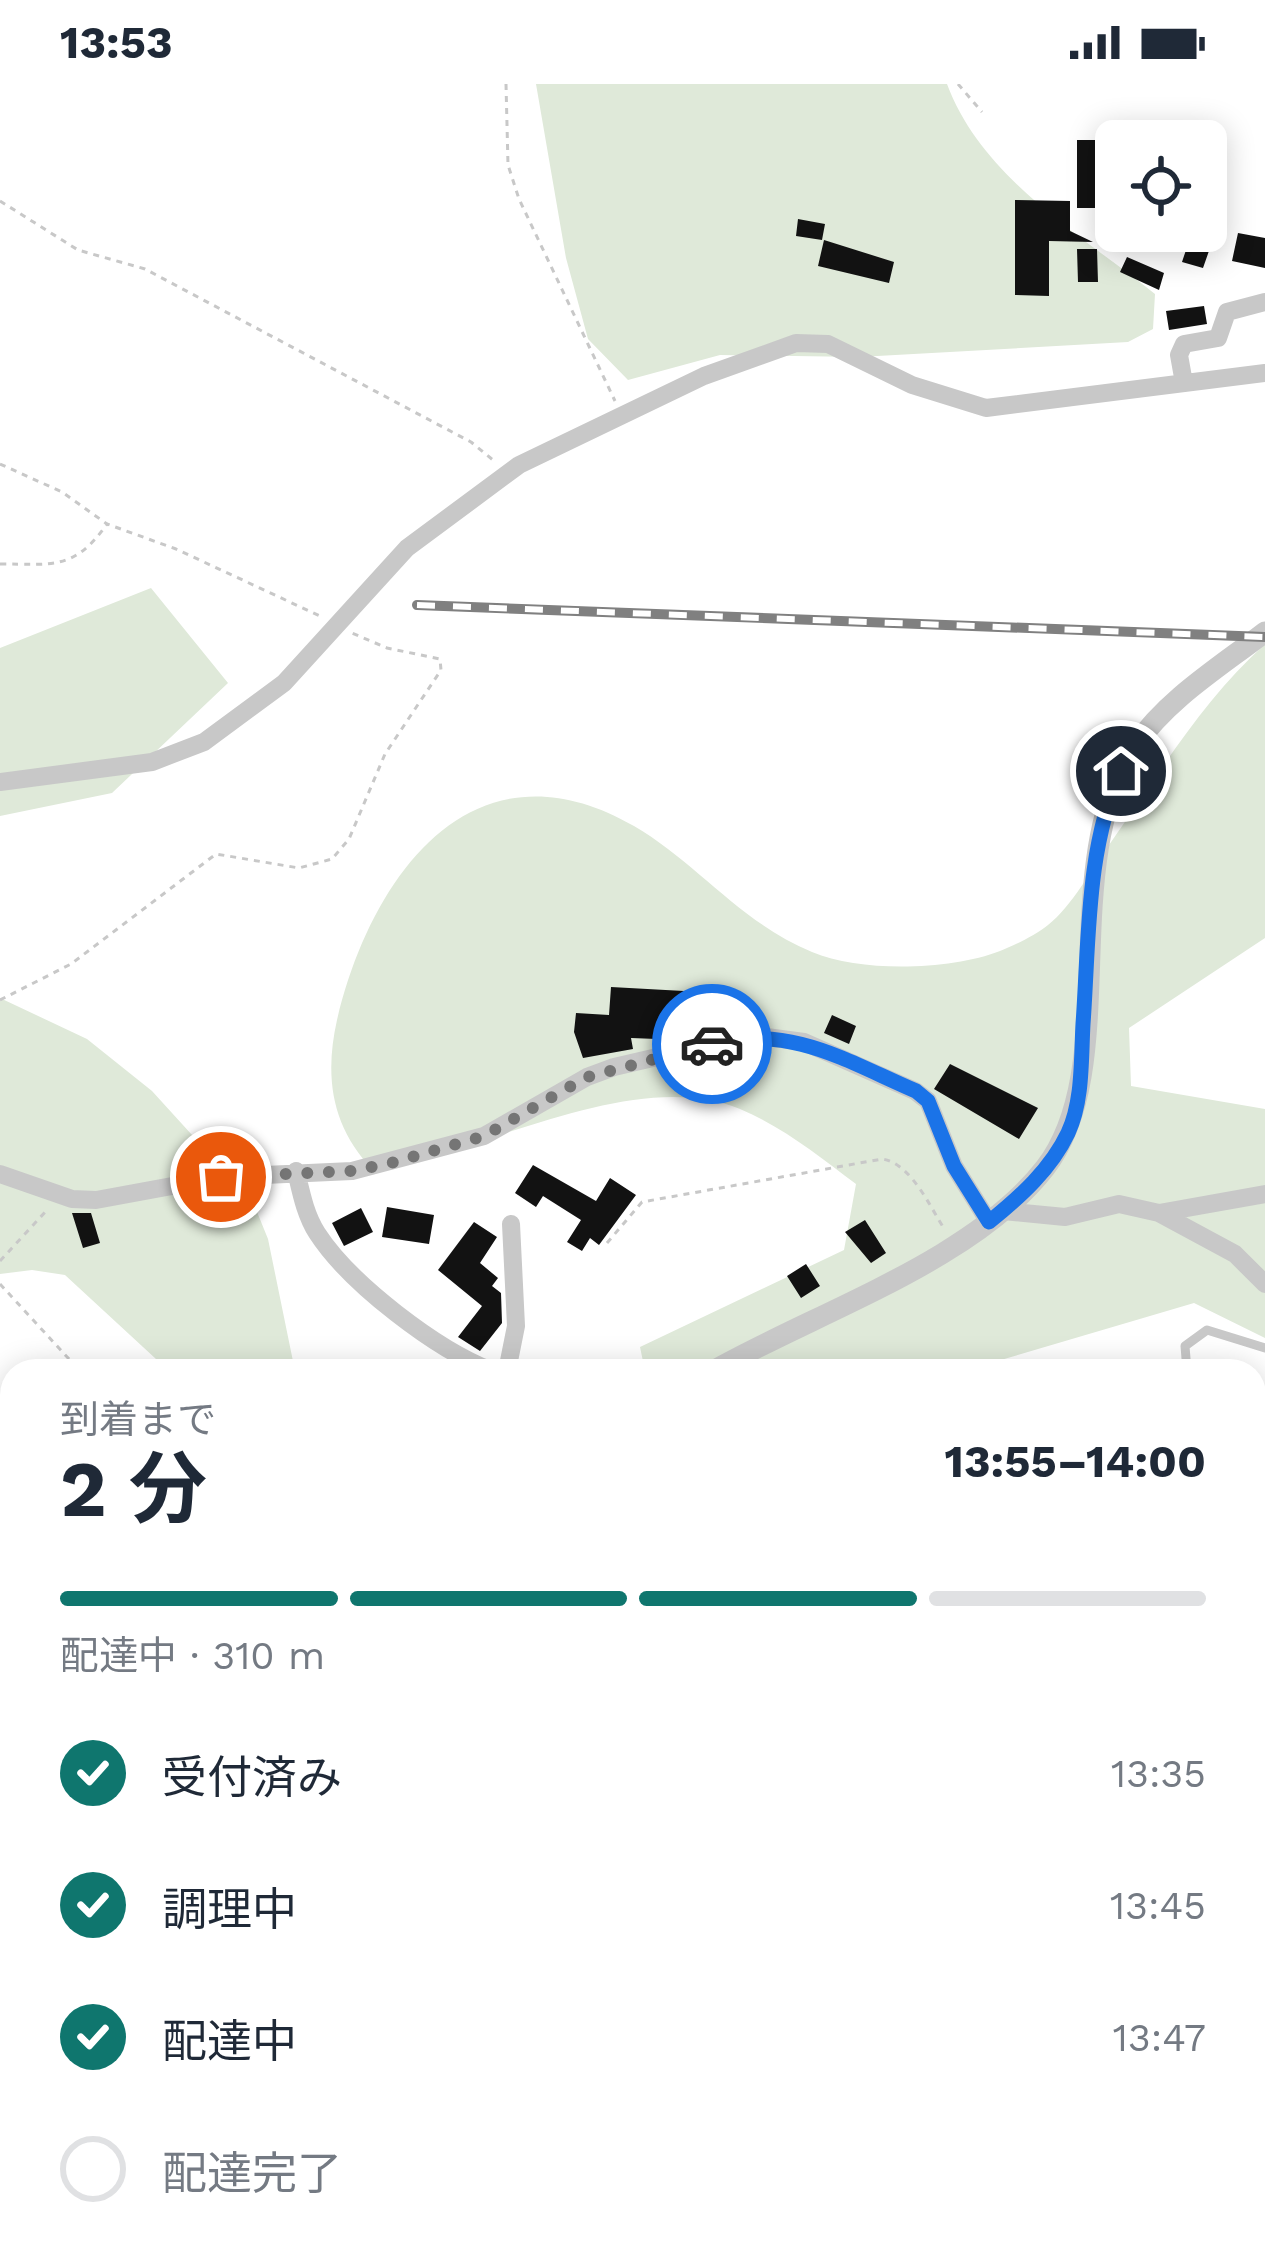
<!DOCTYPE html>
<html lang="ja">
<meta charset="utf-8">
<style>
:root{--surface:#fff;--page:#f2f2f3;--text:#1f2937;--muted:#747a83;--line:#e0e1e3;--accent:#0f766e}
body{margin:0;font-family:"Work Sans","Noto Sans JP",sans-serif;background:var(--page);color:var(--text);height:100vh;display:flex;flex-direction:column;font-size:45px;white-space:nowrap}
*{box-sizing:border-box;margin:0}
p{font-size:39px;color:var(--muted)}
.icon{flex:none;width:66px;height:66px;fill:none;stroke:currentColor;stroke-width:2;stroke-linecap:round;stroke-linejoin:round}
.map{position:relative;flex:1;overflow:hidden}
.side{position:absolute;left:0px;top:1275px;width:1266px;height:903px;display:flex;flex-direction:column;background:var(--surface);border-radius:36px 36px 0 0;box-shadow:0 6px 30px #0003}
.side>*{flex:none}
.buttons{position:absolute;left:1095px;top:36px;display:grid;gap:24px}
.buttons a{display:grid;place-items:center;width:132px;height:132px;border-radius:18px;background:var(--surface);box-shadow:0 6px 30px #0003;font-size:60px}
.pin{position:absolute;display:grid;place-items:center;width:102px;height:102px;color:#fff;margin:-51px;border:6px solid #fff;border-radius:50%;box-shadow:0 3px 12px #0007}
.courier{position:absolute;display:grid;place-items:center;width:120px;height:120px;margin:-60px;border:9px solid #1a73e8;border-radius:50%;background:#fff;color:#222;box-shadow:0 3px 15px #0007}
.overview em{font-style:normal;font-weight:700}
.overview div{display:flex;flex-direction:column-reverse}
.overview{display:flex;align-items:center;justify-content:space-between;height:204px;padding:0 60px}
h1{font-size:78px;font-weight:700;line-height:90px}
.bar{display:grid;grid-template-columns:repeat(4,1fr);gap:18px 12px;align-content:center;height:144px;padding:0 60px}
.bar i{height:15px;border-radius:9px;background:var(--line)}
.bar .current{background:var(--accent)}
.bar p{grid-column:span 4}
ol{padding:0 60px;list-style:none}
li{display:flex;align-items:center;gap:36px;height:132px}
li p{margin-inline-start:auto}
li .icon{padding:12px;border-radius:50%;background:var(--accent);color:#fff;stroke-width:4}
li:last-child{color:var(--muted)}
li i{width:66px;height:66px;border:6px solid var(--line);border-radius:50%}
.status{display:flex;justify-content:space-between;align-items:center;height:84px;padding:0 60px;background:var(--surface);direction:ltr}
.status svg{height:33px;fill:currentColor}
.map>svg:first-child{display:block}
.green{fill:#dfe9d9}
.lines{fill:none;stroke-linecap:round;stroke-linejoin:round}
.stream{stroke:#c5d6e9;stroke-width:6}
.building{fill:#121212}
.path{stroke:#c8c8c8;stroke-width:3;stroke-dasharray:6 6;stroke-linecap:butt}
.service{stroke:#c8c8c8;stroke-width:9}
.minor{stroke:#c8c8c8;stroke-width:18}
.tertiary{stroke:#c8c8c8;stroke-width:21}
.rail-casing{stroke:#808080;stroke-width:10}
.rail{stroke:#fff;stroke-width:6;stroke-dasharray:18;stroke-linecap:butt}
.done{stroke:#757575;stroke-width:12;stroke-dasharray:0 21.6}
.route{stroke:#1a73e8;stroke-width:15}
</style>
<div class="status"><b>13:53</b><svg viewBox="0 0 49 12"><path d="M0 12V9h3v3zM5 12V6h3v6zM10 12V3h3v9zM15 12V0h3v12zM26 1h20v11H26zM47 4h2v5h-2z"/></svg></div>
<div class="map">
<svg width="1265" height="2176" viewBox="0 0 1265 2176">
<rect width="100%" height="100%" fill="#fff"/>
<!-- green -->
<path class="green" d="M536 0H947C982 94 1081 151 1155 210L1153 245 1128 258 859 273 720 271 628 296 588 255 566 174Z
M151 504 228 599 112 709 0 732V564Z
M1265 560V854L1129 944 1131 1002 1265 1025V1254L1194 1219 994 1278 980 1287H645L640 1263 844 1166 856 1100C819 1072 783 1043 740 1025 634 981 481 1070 373 1086 332 1043 324 994 337 936 371 792 473 649 634 742 696 778 741 839 812 868 862 889 951 886 1000 867 1015 861 1036 851 1048 841 1072 822 1091 786 1109 761 1158 691 1201 618 1265 560Z
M0 914 87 955 152 1007 253 1118 268 1155 295 1287H169L65 1191 32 1186 0 1190Z
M0 1493C34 1538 1 1639 1 1693 1 1730 12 1766 12 1804L0 1803Z
M1254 1885 1265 1889V2154L1248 2176H808L830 2166H1254Z"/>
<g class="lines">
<!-- stream -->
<path class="stream" d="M149 2166 163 2176
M31 2176 39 2166"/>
</g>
<!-- building -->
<path class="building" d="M1077 56H1104V72H1116V158H1098V124H1077Z
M1015 116 1070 117V147L1093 158 1049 157V212L1015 211Z
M798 135 825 140 822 156 796 152Z
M1238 149 1265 154V184L1232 177Z
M824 156 894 178 889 199 818 182Z
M1189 157 1210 164 1203 184 1182 178Z
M1077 165H1097L1098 198H1078Z
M1127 173 1164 189 1159 206 1120 188Z
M1204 222 1207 240 1169 246 1166 227Z
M611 903 702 908 700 943 657 940V955L631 954 633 965 583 974 574 948 576 929 609 931Z
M832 931 856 942 849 960 824 949Z
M950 980 1038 1024 1019 1055 934 1005Z
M533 1081 596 1117 610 1094 636 1111 599 1161 590 1154 582 1167 567 1158 581 1136 543 1112 536 1123 515 1109Z
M387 1123 434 1131 429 1160 382 1153Z
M361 1124 373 1148 344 1162 332 1139Z
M72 1129H91L100 1159 83 1164Z
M865 1136 886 1169 871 1179 845 1148Z
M474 1138 497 1153 480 1179 498 1194 492 1202 501 1209 502 1239 480 1267 458 1253 482 1222 438 1186Z
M806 1180 820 1202 801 1214 787 1192Z"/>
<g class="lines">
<!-- path -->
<path class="path" d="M506 0 508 81 519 115 615 317
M958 0 982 28
M0 117 78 166 145 185 471 358 493 376
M0 380 62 408 107 440 176 465 322 533
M0 480C52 480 74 487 107 440
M0 916 71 880 216 770 299 784 332 775 349 755 385 670 441 586 440 575 387 564 352 549
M607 1159 642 1118 882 1075C911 1079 930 1123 945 1146
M0 1177 47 1126
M0 1200 80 1287
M1254 1717 1265 1723
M0 1970 12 1967
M170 2166 181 2176
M0 2167 12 2165"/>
<!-- service -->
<path class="service" d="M1187 1287 1185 1262 1207 1246 1265 1264"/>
<!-- minor -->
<path class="minor" d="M1184 299 1179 271 1184 260 1218 254 1227 228 1265 218
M0 698 152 678 204 658 284 599 407 464 519 381 704 292 796 259 828 260 912 301 986 324 1265 289
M296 1087C301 1108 305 1130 317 1149 350 1200 437 1266 492 1287
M0 1090 72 1115 96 1116 221 1093 352 1087 484 1052 587 993 614 983 752 951 804 958 915 1007 928 1017 954 1082 989 1138
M1003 1127 1065 1133 1119 1120 1159 1129 1265 1110
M1159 1129 1235 1170 1265 1200
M507 1287 516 1242 511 1140
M1254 1360 1265 1363
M529 2176 536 2171"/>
<!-- tertiary -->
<path class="tertiary" d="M713 1287C817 1228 973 1177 1045 1084 1124 982 1055 781 1135 662 1167 615 1221 582 1265 548
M0 1938 12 1939
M438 2166 442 2176"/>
<!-- rail casing -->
<g class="rail-casing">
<path id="rail" d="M417 521 1265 553"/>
</g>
<!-- rail -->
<use href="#rail" class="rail"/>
</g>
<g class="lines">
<!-- done -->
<path class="done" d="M221 1093 352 1087 395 1078 484 1052 587 993 712 960"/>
<!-- route -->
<path class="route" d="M712 960C792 941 844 976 916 1007L928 1017 954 1082 989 1138C1020 1113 1051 1085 1068 1049 1083 1017 1081 975 1083 940 1089 858 1086 763 1121 687"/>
</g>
</svg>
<div class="buttons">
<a><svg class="icon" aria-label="locate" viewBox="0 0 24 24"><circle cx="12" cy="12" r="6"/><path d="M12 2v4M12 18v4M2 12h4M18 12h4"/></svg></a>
</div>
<div class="pin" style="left:221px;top:1093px;background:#ea580c"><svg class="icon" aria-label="bag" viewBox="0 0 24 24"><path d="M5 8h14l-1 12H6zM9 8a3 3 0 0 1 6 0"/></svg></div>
<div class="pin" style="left:1121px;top:687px;background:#1f2937"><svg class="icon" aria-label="home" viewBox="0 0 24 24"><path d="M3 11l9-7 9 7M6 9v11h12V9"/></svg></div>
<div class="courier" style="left:712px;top:960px"><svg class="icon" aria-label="car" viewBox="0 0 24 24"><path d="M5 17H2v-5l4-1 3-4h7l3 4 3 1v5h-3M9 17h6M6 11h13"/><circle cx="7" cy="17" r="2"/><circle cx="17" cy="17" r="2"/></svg></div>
<section class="side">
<div class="overview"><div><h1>2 分</h1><p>到着まで</p></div><em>13:55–14:00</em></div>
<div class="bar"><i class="current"></i><i class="current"></i><i class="current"></i><i></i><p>配達中 · 310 m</p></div>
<ol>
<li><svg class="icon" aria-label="check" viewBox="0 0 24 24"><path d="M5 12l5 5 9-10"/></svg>受付済み<p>13:35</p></li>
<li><svg class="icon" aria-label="check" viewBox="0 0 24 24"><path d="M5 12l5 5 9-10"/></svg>調理中<p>13:45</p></li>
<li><svg class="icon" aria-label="check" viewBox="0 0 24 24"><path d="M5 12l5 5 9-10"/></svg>配達中<p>13:47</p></li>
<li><i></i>配達完了</li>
</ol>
</section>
</div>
